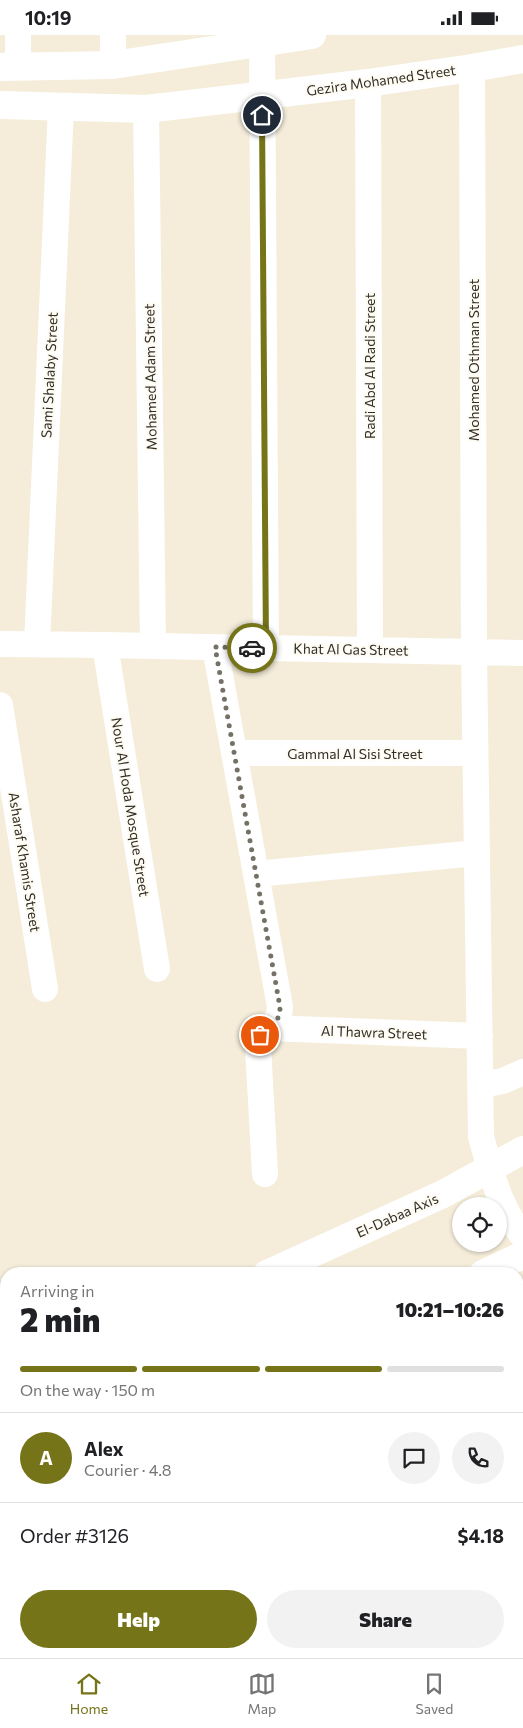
<!DOCTYPE html>
<meta charset="utf-8">
<style>
:root{--surface:#fff;--page:#f2f2f2;--text:#202124;--muted:#757577;--line:#e0e0e0;--accent:#767419}
body{margin:0;font-family:Commissioner,sans-serif;background:var(--page);color:var(--text);height:100vh;display:flex;flex-direction:column;font-size:19px;white-space:nowrap}
*{box-sizing:border-box;margin:0}
p{font-size:16px;color:var(--muted)}
.icon{flex:none;width:28px;height:28px;fill:none;stroke:currentColor;stroke-width:2;stroke-linecap:round;stroke-linejoin:round}
.map{position:relative;flex:1;overflow:hidden}
.details{position:absolute;left:0px;top:1232px;width:524px;height:391px;display:flex;flex-direction:column;background:var(--surface);border-radius:20px 20px 0 0;box-shadow:0 1px 4px #0004}
.details>*{flex:none}
.fabs{position:absolute;left:452px;top:1162px;display:grid;gap:10px}
.fabs a{display:grid;place-items:center;width:55px;height:55px;border-radius:50%;background:var(--surface);box-shadow:0 1px 4px #0004;font-size:25px}
.pin{position:absolute;display:grid;place-items:center;width:42px;height:42px;color:#fff;margin:-21px;border:2px solid #fff;border-radius:50%;box-shadow:0 1px 5px #0007}
.courier{position:absolute;display:grid;place-items:center;width:50px;height:50px;margin:-25px;border:4px solid #767419;border-radius:50%;background:#fff;color:#222;box-shadow:0 1px 6px #0007}
.headline em{font-style:normal;font-weight:800}
.headline div{display:flex;flex-direction:column-reverse}
.headline{display:flex;align-items:center;justify-content:space-between;height:85px;padding:0 20px}
h1{font-size:32px;font-weight:800;line-height:38px}
.bar{display:grid;grid-template-columns:repeat(4,1fr);gap:8px 5px;align-content:center;height:60px;padding:0 20px}
.bar i{height:6px;border-radius:4px;background:var(--line)}
.bar .selected{background:var(--accent)}
.bar p{grid-column:span 4}
.line{display:flex;align-items:center;gap:12px;padding:0 20px;border-top:1px solid var(--line)}
.line div{flex:1}
.round{display:grid;place-items:center;flex:none;width:52px;height:52px;border-radius:26px;background:var(--page)}
.primary-button{display:flex;gap:10px;margin-top:auto;padding:10px 20px}
.primary-button a{flex:1;height:58px;border-radius:30px;background:var(--accent);color:#fff;font-size:20px;font-weight:800;line-height:58px;text-align:center}
.primary-button a+a{background:var(--page);color:var(--text)}
.status{display:flex;justify-content:space-between;align-items:center;height:35px;padding:0 25px;background:var(--surface);direction:ltr}
.status svg{height:14px;fill:currentColor}
.tab-bar{display:flex;justify-content:space-around;align-items:center;height:70px;border-top:1px solid var(--line);background:var(--surface);font-size:14px;color:var(--muted)}
.tab-bar a{display:grid;justify-items:center;gap:2px}
.tab-bar .selected{color:var(--accent)}
.map>svg:first-child{display:block}
.lines{fill:none;stroke-linecap:round;stroke-linejoin:round}
.street{stroke:#fff;stroke-width:26}
.secondary{stroke:#fff;stroke-width:28}
.highway{stroke:#fff;stroke-width:28}
.done{stroke:#767166;stroke-width:5;stroke-dasharray:0 9}
.route{stroke:#767419;stroke-width:6}
.labels{text-anchor:middle;dominant-baseline:central;stroke-width:4;stroke-linejoin:round;paint-order:stroke}
.street-label{font-size:14px;fill:#312e27;stroke:#fefbf3}
</style>
<div class="status"><b>10:19</b><svg viewBox="0 0 49 12"><path d="M0 12V9h3v3zM5 12V6h3v6zM10 12V3h3v9zM15 12V0h3v12zM26 1h20v11H26zM47 4h2v5h-2z"/></svg></div>
<div class="map">
<svg width="523" height="1623" viewBox="0 0 523 1623">
<rect width="100%" height="100%" fill="#f5edda"/>
<g class="lines">
<!-- street -->
<path class="street" d="M18 0V32
M262 9 266 613
M113 30V0
M472 33 474 617 481 1102C491 1136 499 1173 523 1201
M368 48 370 615
M146 74 153 611
M0 609 105 610 523 618
M37 609 61 72
M105 610 157 934
M215 612 280 972C279 995 260 989 258 1011L265 1139
M0 670 45 954
M234 718H475
M256 839 477 818
M269 993 480 1001
M481 1050 503 1046 523 1037
M0 1550 6 1548
M405 1618V1623
M500 1618V1623"/>
<!-- secondary -->
<path class="secondary" d="M0 32 113 30 312 0
M0 70 146 74 368 48 472 33 523 24"/>
<!-- highway -->
<path class="highway" d="M267 1239 443 1159 523 1115
M483 1239 523 1220
M0 1275H6
M0 1344 6 1342
M518 1387H523
M518 1429H523
M0 1441 6 1439
M0 1505 6 1504"/>
</g>
<g class="lines">
<!-- done -->
<path class="done" d="M252 613 215 612 280 972C280 991 268 988 260 1000"/>
<!-- route -->
<path class="route" d="M252 613H266L262 80"/>
</g>
<g class="labels">
<!-- street labels -->
<g class="street-label">
<text transform="translate(381 45) rotate(-8)">Gezira Mohamed Street</text>
<text transform="translate(473 325) rotate(-90)">Mohamed Othman Street</text>
<text transform="translate(369 331) rotate(-90)">Radi Abd Al Radi Street</text>
<text transform="translate(49 340) rotate(-87)">Sami Shalaby Street</text>
<text transform="translate(150 342) rotate(-91)">Mohamed Adam Street</text>
<text transform="translate(351 614) rotate(1)">Khat Al Gas Street</text>
<text x="355" y="718">Gammal Al Sisi Street</text>
<text transform="translate(131 772) rotate(81)">Nour Al Hoda Mosque Street</text>
<text transform="translate(25 827) rotate(81)">Asharaf Khamis Street</text>
<text transform="translate(374 997) rotate(2)">Al Thawra Street</text>
<text transform="translate(397 1180) rotate(-24)">El-Dabaa Axis</text>
</g>
</g>
</svg>
<div class="fabs">
<a><svg class="icon" aria-label="locate" viewBox="0 0 24 24"><circle cx="12" cy="12" r="6"/><path d="M12 2v4M12 18v4M2 12h4M18 12h4"/></svg></a>
</div>
<div class="pin" style="left:260px;top:1000px;background:#ea580c"><svg class="icon" aria-label="bag" viewBox="0 0 24 24"><path d="M5 8h14l-1 12H6zM9 8a3 3 0 0 1 6 0"/></svg></div>
<div class="pin" style="left:262px;top:80px;background:#1f2937"><svg class="icon" aria-label="home" viewBox="0 0 24 24"><path d="M3 11l9-7 9 7M6 9v11h12V9"/></svg></div>
<div class="courier" style="left:252px;top:613px"><svg class="icon" aria-label="car" viewBox="0 0 24 24"><path d="M5 17H2v-5l4-1 3-4h7l3 4 3 1v5h-3M9 17h6M6 11h13"/><circle cx="7" cy="17" r="2"/><circle cx="17" cy="17" r="2"/></svg></div>
<section class="details">
<div class="headline"><div><h1>2 min</h1><p>Arriving in</p></div><em>10:21–10:26</em></div>
<div class="bar"><i class="selected"></i><i class="selected"></i><i class="selected"></i><i></i><p>On the way · 150 m</p></div>
<div class="line" style="height:90px"><b class="round" style="background:var(--accent);color:#fff">A</b><div><b>Alex</b><p>Courier · 4.8</p></div><a class="round"><svg class="icon" aria-label="chat" viewBox="0 0 24 24"><path d="M4 5h16v11H9l-5 4z"/></svg></a><a class="round"><svg class="icon" aria-label="phone" viewBox="0 0 24 24"><path d="M5 4h4l2 5-3 2q2 4 5 5l2-3 5 2v4C11 20 4 13 5 4z"/></svg></a></div>
<div class="line" style="height:65px"><div>Order #3126</div><b>$4.18</b></div>
<div class="primary-button"><a>Help</a><a>Share</a></div>
</section>
</div>
<nav class="tab-bar">
<a class="selected"><svg class="icon" aria-label="home" viewBox="0 0 24 24"><path d="M3 11l9-7 9 7M6 9v11h12V9"/></svg>Home</a>
<a><svg class="icon" aria-label="map" viewBox="0 0 24 24"><path d="M3 6l6-2 6 2 6-2v14l-6 2-6-2-6 2zM9 4v14M15 6v14"/></svg>Map</a>
<a><svg class="icon" aria-label="saved" viewBox="0 0 24 24"><path d="M7 4h10v16l-5-4-5 4z"/></svg>Saved</a>
</nav>
